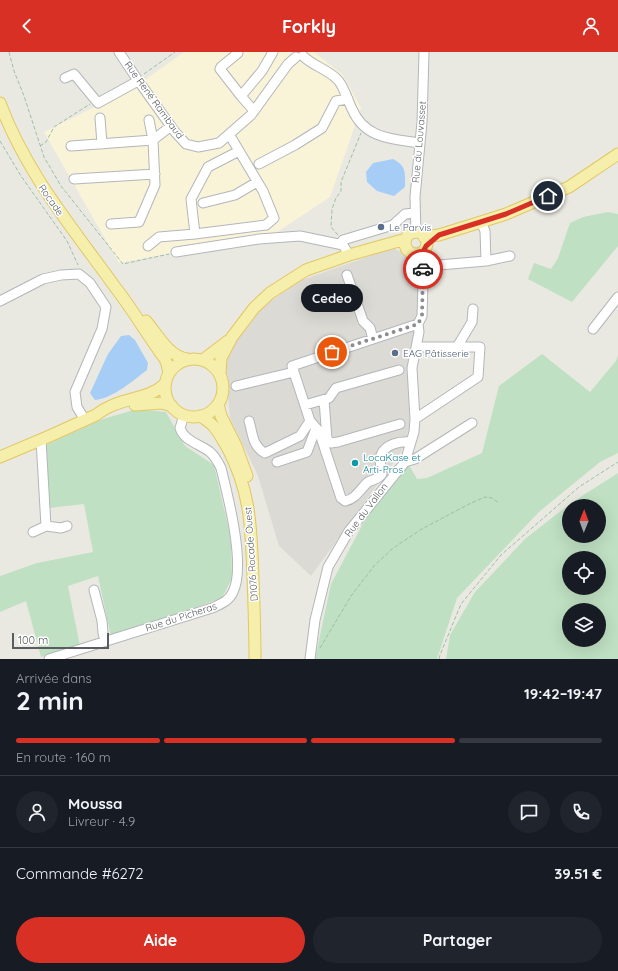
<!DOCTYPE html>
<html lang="fr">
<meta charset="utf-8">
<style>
:root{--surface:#171b24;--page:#20242c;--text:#f1f3f6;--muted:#9ea1a6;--line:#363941;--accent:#d93025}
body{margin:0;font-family:Quicksand,sans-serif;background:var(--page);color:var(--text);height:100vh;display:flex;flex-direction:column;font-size:15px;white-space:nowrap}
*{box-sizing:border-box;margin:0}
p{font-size:13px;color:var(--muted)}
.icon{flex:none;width:22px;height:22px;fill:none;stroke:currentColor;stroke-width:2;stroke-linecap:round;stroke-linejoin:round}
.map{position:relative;height:607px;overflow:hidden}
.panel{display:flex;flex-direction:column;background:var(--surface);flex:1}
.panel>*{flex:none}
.needle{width:26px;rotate:1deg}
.fabs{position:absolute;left:562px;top:447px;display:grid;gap:8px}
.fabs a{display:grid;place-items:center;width:44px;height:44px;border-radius:50%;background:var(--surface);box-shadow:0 4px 16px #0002;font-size:20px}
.scale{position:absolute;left:12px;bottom:10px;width:97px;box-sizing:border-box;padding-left:4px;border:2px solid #595c60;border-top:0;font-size:11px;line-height:14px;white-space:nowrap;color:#595c60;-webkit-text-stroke:3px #fff;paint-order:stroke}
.pin{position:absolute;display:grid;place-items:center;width:34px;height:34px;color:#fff;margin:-17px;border:2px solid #fff;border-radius:50%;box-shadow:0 1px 4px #0007}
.courier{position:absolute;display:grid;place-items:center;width:40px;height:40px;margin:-20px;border:3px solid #d93025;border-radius:50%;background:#fff;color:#222;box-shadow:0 1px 5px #0007}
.bubble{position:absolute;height:28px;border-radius:14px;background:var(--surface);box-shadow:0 4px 16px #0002;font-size:13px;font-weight:700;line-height:28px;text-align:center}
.summary em{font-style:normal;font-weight:700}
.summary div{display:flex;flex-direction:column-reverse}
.summary{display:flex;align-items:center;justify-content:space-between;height:68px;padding:0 16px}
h1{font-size:26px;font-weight:700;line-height:30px}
.bar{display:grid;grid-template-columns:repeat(4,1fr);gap:6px 4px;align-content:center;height:48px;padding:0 16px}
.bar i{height:5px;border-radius:3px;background:var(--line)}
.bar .on{background:var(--accent)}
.bar p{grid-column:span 4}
.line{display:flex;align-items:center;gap:10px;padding:0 16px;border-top:1px solid var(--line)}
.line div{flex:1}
.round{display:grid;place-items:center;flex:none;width:42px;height:42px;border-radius:21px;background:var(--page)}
.cta{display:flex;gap:8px;margin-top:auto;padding:8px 16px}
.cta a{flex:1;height:46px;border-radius:24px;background:var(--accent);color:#fff;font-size:16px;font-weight:700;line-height:46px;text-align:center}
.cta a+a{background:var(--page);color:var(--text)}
header{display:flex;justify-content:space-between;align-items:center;height:52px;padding:0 16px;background:var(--accent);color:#fff;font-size:18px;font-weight:700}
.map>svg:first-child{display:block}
.commercial{fill:#f9f4d7}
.industrial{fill:#dcdad5}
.green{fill:#bfe0c2;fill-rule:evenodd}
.water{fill:#a6cdf5}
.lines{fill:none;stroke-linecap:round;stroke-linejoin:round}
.minor-casing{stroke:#b3b6ba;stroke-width:11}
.major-casing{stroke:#e1c763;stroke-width:13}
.path{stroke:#9ac0a7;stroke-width:1;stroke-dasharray:4 2;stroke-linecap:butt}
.minor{stroke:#fff;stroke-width:9}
.major{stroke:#f5efab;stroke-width:11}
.done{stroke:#8c8d8d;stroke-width:4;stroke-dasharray:0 7.2}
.route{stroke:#d93025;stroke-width:5}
.service-dot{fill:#5c6f8a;stroke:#fff;stroke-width:1.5}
.culture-dot{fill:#0f9aa8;stroke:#fff;stroke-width:1.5}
.labels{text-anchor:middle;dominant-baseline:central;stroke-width:3;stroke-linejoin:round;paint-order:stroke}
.street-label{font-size:10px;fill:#595c60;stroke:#fff}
.service-label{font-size:10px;fill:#4e5e75;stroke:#fff;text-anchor:start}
.culture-label{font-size:10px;fill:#0d838f;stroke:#fff;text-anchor:start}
</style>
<header><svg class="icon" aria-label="back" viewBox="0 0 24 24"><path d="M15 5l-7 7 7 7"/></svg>Forkly<svg class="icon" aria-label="person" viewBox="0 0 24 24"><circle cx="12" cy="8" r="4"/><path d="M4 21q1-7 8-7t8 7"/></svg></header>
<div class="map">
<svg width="618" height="607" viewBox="0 0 618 607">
<rect width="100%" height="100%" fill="#eae9e1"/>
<!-- commercial -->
<path class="commercial" d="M184 0H314L343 23 361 56 330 145 274 182 119 211 44 80 135 35Z"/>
<!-- industrial -->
<path class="industrial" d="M392 196 411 204 419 217V261L407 312 410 374 401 400 311 524 279 494 258 424 230 366 225 312 232 296 255 261 269 250 302 228Z"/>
<!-- green -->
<path class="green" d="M608 160 618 162V194L572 250 528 227 534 211 551 217 558 206 570 171 583 165Z
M542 302 590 340 616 309 618 303V401L600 410 540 459 457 546 437 607H315L331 532 366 466 409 413 417 427 427 426 482 401 499 334Z
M137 357 166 360 185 394 214 413 231 487 232 526 222 546 111 585 98 524 68 534 80 594 41 605 26 549 0 560V524L37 511 93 500 84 452 49 456 46 393 103 367Z
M618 421V607H446L450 583 475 540 525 487 571 451ZM569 454H599V484H569ZM569 506H599V536H569ZM569 558H599V588H569Z"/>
<!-- water -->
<path class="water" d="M393 107C407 114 405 122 405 135L394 144 377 139 367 130 366 120 373 111Z
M129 283 135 288 148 311 147 318C134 328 112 347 95 348L90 341 108 302 121 284Z"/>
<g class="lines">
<!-- minor casing -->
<g class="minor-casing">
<path id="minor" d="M119 0 137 27 175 80 186 92 198 95 219 91 251 63 288 12 296 5
M238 1 221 15 220 17 241 44
M303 4C313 14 327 17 337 27 343 32 348 49 352 57 365 87 392 87 420 91
M65 26 74 22 98 51 138 29
M254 59 241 44 262 19 273 0
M100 66 102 92
M229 82 263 139 274 166 266 173 195 182 191 147 208 115 239 99
M71 94 153 88 171 74
M259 112 295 93 322 76 336 49 348 47
M74 127 155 122
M203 151 235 143 257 130
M481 170 485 179 486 209
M111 172 139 170 155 133 153 88 149 68
M416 181 415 145 422 70 424 0
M340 192 343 188 393 173 405 162 415 161
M148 194 159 185 195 182
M176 200 259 187 300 184 343 193 349 203
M414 202 423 216
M439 213 486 209 510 204
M347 223 363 269 370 276 373 287
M0 249 43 227 61 223 79 222 90 231 106 255 102 277 75 340 77 355 85 368
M593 277 618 245
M457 295 472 270 473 257
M236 334 294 320
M324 348 327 387 331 391 338 390 400 372
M305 353 329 346 336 336 399 318
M415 367 478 325 480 295H417
M249 369C253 382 252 394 265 401L300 384 310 369
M411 390C400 389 385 392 381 403 379 409 381 417 382 422 376 429 373 427 368 430 360 437 356 447 345 449L341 446 321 385 319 379 310 369 292 314 418 272
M277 410 307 400 316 376
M405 410 415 407 472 371
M46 474 61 476 67 474
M33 480 46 474 41 388
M94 538 102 569 103 581 105 589
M49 607 212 556C221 552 229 549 233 540 246 514 228 444 221 416 218 410 215 404 210 400 200 392 184 389 180 376L184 363
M310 607 315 568 328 515 349 479 405 410 414 380 415 367 412 316 419 280 418 272 422 264 424 198"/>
</g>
<!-- major casing -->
<g class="major-casing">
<path id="major" d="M0 51C26 121 72 175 115 235 133 258 148 284 165 307L167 312 169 321
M405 191a11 11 0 1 1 22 0a11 11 0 1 1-22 0Z
M424 185 439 183 481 170 506 162 569 135 618 102
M146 269C158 283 168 304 187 307
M165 336a29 29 0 1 1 58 0a29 29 0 1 1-58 0Z
M203 308 228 289
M220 322 221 306 232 285 254 256 270 241 306 218 349 203 406 187
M218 352 221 364 236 394 247 424
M135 353 162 351 172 354
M200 364C216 373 218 380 227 395 251 440 251 475 253 525 254 552 255 580 255 607
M0 405C32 392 64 378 96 363 100 360 104 357 109 355 128 345 149 347 165 332"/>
</g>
<!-- path -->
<path class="path" d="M9 0 14 19 24 44 44 105 61 134 123 212 169 202
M144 22 175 0
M0 89 21 124 67 189 78 213
M40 94 46 90 54 75 90 52
M338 183 331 175 332 157 336 146 341 139V130L361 81
M320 596 351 544 374 514 392 497 420 478 469 452 485 445 492 446 499 451
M439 607 440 603 461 552 501 503 579 435 618 410"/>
<!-- minor -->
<use href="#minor" class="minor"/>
<!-- major -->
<use href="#major" class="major"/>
</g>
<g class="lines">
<!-- done -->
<path class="done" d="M332 300 418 272 422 264 423 217"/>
<!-- route -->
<path class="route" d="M423 217 424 198 426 194 439 183 506 162 548 144"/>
</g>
<!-- markers -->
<g class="service-dot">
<circle cx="381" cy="175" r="4"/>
<circle cx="395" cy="301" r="4"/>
</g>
<circle class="culture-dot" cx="355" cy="411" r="4"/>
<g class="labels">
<!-- street labels -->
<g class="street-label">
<text transform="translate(154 48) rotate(54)">Rue René Rambaud</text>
<text transform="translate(419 90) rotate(-85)">Rue du Louvasset</text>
<text transform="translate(51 148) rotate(55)">Rocade</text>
<text transform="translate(366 458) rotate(-53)">Rue du Vallon</text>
<text transform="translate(251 502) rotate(-94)">D1076 Rocade Ouest</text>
<text transform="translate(181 565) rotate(-18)">Rue du Picheras</text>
</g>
<!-- service labels -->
<g class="service-label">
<text x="389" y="175">Le Parvis</text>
<text x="403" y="301">EAG Pâtisserie</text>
</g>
<!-- culture labels -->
<g class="culture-label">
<text x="363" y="405">LocaKase et<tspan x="363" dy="12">Arti-Pros</tspan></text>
</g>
</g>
</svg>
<div class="fabs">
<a><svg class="needle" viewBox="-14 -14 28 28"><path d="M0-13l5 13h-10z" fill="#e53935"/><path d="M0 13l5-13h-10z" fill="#9ea1a6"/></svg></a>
<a><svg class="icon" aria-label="locate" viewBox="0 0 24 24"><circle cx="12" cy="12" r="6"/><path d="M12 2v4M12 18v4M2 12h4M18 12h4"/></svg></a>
<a><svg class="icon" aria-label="layers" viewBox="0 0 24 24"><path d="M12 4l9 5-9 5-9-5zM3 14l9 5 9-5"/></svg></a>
</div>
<div class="scale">100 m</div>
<div class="pin" style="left:332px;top:300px;background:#ea580c"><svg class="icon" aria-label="bag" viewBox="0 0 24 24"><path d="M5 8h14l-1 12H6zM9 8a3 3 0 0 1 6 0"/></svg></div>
<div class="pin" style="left:548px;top:144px;background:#1f2937"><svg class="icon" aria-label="home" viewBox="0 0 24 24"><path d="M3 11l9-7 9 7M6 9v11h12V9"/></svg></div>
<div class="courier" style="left:423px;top:217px"><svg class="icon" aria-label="car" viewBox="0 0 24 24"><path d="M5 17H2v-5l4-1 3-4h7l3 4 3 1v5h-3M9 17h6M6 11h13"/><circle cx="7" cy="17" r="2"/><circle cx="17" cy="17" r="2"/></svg></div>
<div class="bubble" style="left:301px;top:232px;width:62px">Cedeo</div>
</div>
<section class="panel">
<div class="summary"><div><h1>2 min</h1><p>Arrivée dans</p></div><em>19:42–19:47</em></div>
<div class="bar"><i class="on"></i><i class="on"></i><i class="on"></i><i></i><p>En route · 160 m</p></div>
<div class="line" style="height:72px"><a class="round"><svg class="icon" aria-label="person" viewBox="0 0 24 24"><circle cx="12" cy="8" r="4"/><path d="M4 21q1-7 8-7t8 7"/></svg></a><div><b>Moussa</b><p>Livreur · 4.9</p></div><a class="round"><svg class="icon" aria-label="chat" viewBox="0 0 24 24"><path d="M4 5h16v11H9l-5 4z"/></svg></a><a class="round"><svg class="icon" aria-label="phone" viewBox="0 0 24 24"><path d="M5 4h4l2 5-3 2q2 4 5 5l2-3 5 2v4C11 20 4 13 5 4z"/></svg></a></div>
<div class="line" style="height:52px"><div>Commande #6272</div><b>39.51 €</b></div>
<div class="cta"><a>Aide</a><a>Partager</a></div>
</section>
